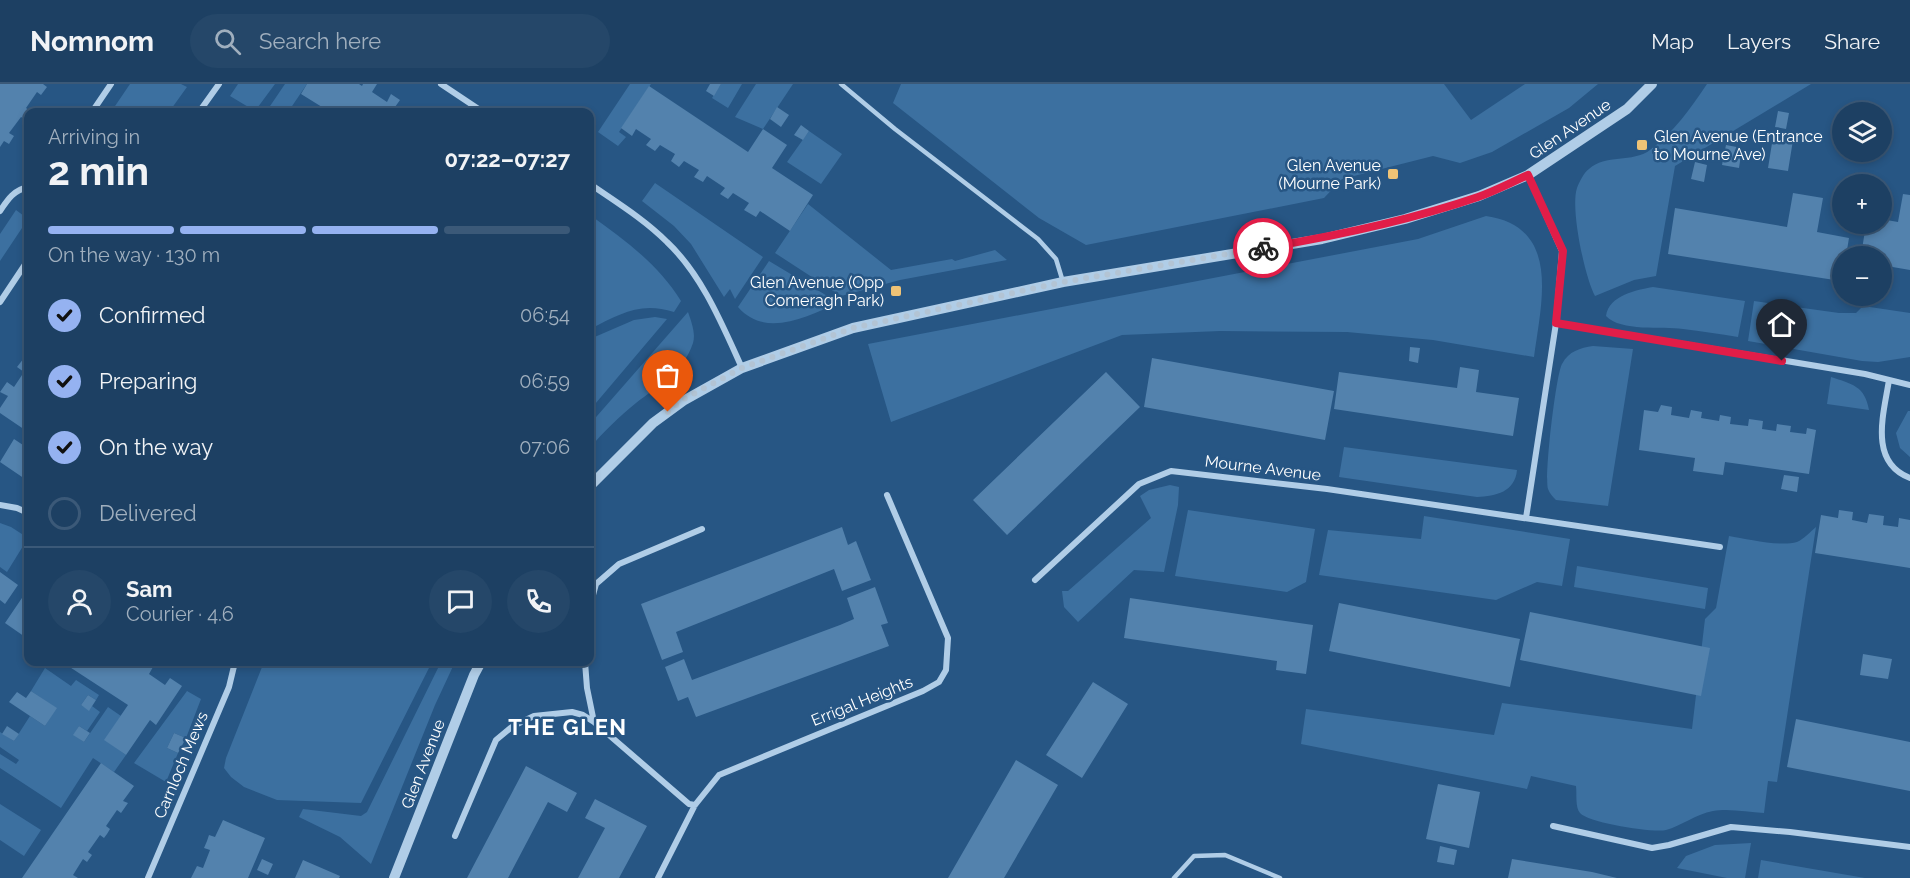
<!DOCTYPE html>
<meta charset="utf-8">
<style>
:root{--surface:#1d4063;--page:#254769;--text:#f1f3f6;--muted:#a0afbe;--line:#3b5978;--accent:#95b2f1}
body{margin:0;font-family:Raleway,sans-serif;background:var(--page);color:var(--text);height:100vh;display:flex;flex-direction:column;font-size:22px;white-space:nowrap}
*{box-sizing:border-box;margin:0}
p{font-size:20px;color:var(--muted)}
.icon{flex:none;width:33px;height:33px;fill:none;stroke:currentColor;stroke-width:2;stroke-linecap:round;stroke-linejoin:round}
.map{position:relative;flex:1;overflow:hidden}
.drawer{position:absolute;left:24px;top:24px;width:570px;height:558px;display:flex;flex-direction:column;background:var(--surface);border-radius:12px;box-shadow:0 3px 9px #0003,0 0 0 2px var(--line)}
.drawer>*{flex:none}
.buttons{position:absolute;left:1832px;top:18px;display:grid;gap:12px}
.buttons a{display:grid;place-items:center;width:60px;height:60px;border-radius:50%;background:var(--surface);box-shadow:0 3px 9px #0003,0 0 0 2px var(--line);font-size:30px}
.pin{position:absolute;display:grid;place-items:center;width:51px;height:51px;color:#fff;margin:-62px -26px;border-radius:50% 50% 50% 0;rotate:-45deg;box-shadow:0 0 6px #0007}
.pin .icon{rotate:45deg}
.courier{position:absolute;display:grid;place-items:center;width:60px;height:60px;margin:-30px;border:4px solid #e11d48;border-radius:50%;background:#fff;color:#222;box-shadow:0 2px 8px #0007}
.headline em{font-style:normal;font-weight:700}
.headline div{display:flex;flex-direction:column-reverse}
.headline{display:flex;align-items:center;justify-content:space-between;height:102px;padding:0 24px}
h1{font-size:39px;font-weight:700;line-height:45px}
.bar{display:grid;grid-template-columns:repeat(4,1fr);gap:9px 6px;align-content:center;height:72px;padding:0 24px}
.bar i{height:8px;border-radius:4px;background:var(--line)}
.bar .active{background:var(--accent)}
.bar p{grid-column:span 4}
.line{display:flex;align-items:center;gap:15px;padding:0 24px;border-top:2px solid var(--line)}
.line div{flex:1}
.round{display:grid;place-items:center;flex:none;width:63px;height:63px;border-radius:32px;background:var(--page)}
ol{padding:0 24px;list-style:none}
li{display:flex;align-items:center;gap:18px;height:66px}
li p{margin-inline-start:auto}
li .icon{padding:6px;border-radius:50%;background:var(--accent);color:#111;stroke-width:4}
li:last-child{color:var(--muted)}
li i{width:33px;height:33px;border:3px solid var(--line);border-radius:50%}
header{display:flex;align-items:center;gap:36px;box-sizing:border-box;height:84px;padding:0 30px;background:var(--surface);border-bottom:2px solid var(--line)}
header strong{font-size:28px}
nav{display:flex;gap:33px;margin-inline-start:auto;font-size:21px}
.search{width:420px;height:54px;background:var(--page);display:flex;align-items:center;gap:15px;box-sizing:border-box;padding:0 21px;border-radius:33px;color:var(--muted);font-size:22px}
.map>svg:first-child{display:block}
.green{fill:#3c70a0}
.building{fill:#5382ad}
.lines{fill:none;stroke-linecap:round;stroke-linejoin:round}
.service{stroke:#b0cde7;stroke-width:4.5}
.minor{stroke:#b0cde7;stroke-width:6}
.tertiary{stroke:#b0cde7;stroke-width:10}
.done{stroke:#b3c4d4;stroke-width:6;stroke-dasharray:0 10.8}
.route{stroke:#e11d48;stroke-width:8}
.poi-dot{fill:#efc376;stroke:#275684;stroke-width:2}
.labels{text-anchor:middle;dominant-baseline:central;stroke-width:5;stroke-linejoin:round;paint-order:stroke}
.street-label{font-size:16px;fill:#fff;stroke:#275684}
.poi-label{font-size:16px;fill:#fff;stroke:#275684;text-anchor:end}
.district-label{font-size:22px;font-weight:bold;letter-spacing:1.5px;fill:#fff;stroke:#275684}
</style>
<header>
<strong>Nomnom</strong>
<div class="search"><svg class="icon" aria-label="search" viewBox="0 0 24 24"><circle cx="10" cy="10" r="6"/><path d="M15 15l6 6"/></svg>Search here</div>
<nav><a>Map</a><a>Layers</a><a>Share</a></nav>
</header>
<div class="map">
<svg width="1910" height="794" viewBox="0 0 1910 794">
<rect width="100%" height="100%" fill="#275684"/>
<!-- green -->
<path class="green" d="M130 0H181L187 3 169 28H111Z
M238 0H275L255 27 230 12Z
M285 0H307L288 28H266Z
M630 0H651L619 48 626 53 618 62 598 48Z
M721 0H742L728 24 712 14Z
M756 0H793L763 45 735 33Z
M901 0H1444L1471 36 1525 0H1598L1569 24 1492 68 1460 79 1433 72 1342 95 1324 114 1086 161 1039 134 893 19Z
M1707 0H1811L1675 82 1656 192 1634 196 1595 212C1585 194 1570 124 1577 104 1579 99 1584 88 1589 85 1605 70 1633 79 1650 66 1673 49 1691 24 1707 0Z
M809 47 842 70 821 100 787 78Z
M655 99 763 173 735 215 730 205 724 213 691 160 674 142 642 117Z
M808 120 891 186 952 175 955 177 995 166 1007 176 900 196 841 212 775 169Z
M16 126 28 135 0 177V150Z
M590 131C625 156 658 180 681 217L674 228C640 217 620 230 590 245Z
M1486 132C1562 143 1541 219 1534 273L1433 256 1347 248 1220 247 1122 251 891 338 868 260 1418 155Z
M769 177 839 219C807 232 766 255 738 223Z
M1653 203 1745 217 1738 253C1720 250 1701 247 1683 245 1662 242 1621 248 1606 232 1609 211 1637 206 1653 203Z
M1754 217 1839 229H1856L1863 222 1910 229V273L1878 278 1862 277 1748 257Z
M688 228C691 237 696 249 693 259 684 287 658 302 636 319 620 332 603 348 590 364V340Z
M655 233 667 235 590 326V255L634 236Z
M1593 262 1633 265 1608 422 1556 416C1553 413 1550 410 1548 405 1544 393 1556 290 1562 280 1569 267 1580 264 1593 262Z
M1831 293C1852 300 1865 302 1869 326L1827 320Z
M1908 327H1910V373L1900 364 1896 349Z
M1344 363 1517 386C1515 408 1496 412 1477 413L1339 393Z
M1170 401 1179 403 1178 421 1164 488 1134 486 1078 538 1064 523 1062 507H1068L1151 434 1140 412 1149 406Z
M1188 426 1315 445 1306 498 1287 508 1175 492Z
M1424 432 1570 455 1562 502 1537 498 1496 516 1319 491 1328 446 1421 455Z
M0 439 11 443 28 454 7 488 0 483Z
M1816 443 1777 698 1768 697 1764 729C1748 728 1728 724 1713 727 1696 730 1681 742 1666 746 1653 749 1589 739 1580 729 1575 723 1577 710 1576 702L1531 692 1527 705 1301 660 1306 625 1494 651 1502 619 1692 645 1705 535 1716 524 1729 452C1747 455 1780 463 1797 458 1804 455 1810 448 1816 443Z
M1577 482 1708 504 1705 525 1574 503Z
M264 578H432L361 719 277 716 244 703 231 693 224 684 226 674Z
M441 578H455L435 621 371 780 340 753 299 733 303 725 361 732 367 728Z
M45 584 71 602 76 596 99 611 96 616 88 611 81 621 89 626 92 622 100 628 87 647 79 642 74 651 84 658 108 623 121 632 105 656 126 671 114 688 93 674 61 724 0 684V670L16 680 19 676 0 663V648L14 657 30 632 45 642 56 624 31 607Z
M187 607 201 615 186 654 174 649 167 664 178 669 166 698 134 679Z
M0 720 41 746 24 772 0 756Z
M1751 759 1745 794H1727L1677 784 1686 772 1715 761Z
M1761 776 1865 794H1758Z"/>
<!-- building -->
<path class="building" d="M0 0H43L47 3 41 11 37 8 26 24 30 27 25 35 21 33 9 49 14 52 9 60 4 57 0 63Z
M307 0H359L362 2 363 0H377L372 8 387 18 391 10 400 16 395 23 403 28H330L301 10Z
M710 0H721L714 12 706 7Z
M649 2 748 68 763 45 787 61 772 84 813 111 790 147 760 127 756 133 744 126 749 119 733 109 728 115 720 110 725 104 707 92 703 98 694 93 699 86 684 77 679 83 671 77 675 70 660 61 655 67 646 61 651 55 636 45 632 52 621 44Z
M777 23 789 31 781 43 770 35Z
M1778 27 1789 29 1786 45 1775 43Z
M801 41 809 47 803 56 794 51Z
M1774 47 1794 50 1788 87 1768 84Z
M1726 61 1742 64 1739 84 1722 81Z
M1695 78 1707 81 1704 98 1691 95Z
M1793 109 1823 114 1817 148 1849 154 1846 172H1842L1841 197 1668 170 1675 124 1787 143Z
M1903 110 1910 111V186L1881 181V172H1861L1866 140H1881V135L1898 138Z
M1410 263 1420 264 1418 279 1409 277Z
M24 274 28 277V348L0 329V324L8 312 0 308 7 298 14 303 24 288 17 283Z
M1152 274 1334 307 1325 356 1144 323Z
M1460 283 1479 286 1476 308 1519 314 1513 352 1334 325 1339 288 1457 304Z
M1106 288 1140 323 1007 451 973 416Z
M1661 321 1672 323 1671 331 1689 334 1691 326 1702 328 1701 334 1719 337 1720 331 1731 333 1730 340 1748 342 1749 335 1763 337 1762 345 1776 347 1777 340 1791 342 1790 348 1806 350 1807 344 1816 346 1809 390 1725 378 1723 391 1693 387 1695 374 1639 366 1644 326 1658 328Z
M28 353V397L0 378 14 355 23 361Z
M1784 391 1799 393 1797 408 1781 405Z
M1839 426 1853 428 1852 436 1867 439 1869 430 1884 432 1883 441 1898 443 1899 434 1910 436V484L1815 469 1821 431 1838 434Z
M842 443 848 461 856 457 871 496 842 507 834 485 676 548 683 568 662 576 641 520Z
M28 456V469L22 465Z
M0 488 18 501 5 520 0 516Z
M875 503 888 539 881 541 889 562 696 633 688 613 678 617 665 583 684 575 692 596 840 541 854 535 847 514Z
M26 508 28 509V555L5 539Z
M1130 514 1313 541 1306 590 1276 586 1277 577 1124 554Z
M1339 519 1520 555 1510 603 1329 567Z
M1530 528 1710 564 1701 612 1520 576Z
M1863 570 1892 575 1888 595 1860 591Z
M62 578H130L137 582 140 578H145L153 583 149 590 165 601 170 594 182 602 156 641 150 636 126 671 104 656 128 621Z
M1093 598 1128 620 1082 694 1046 671Z
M31 607 57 624 45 642 9 618 17 608 26 614Z
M88 611 96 616 89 627 81 621Z
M1796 635 1910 658V707L1787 683Z
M7 642 19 650 14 657 2 650Z
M79 642 90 649 84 658 73 651Z
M174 649 186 654 178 669 167 664Z
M1016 676 1058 701 1004 794H948Z
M101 679 134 702 123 717 128 719 121 729 117 726 106 742 110 745 107 750 104 754 100 751 88 768 92 771 87 778 83 775 73 791 78 794H22Z
M526 682 577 709 567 728 548 718 508 794H467Z
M1438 700 1480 708 1469 764 1426 755Z
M595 715 647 742 619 794H578L605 744 585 734Z
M223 736 265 754 248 794H191L197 782 203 784 210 766 204 764 207 757 209 751 215 753Z
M1440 762 1457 766 1454 781 1437 778Z
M262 775 273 780 268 791 257 786Z
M1512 775 1592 788 1617 794H1508Z
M303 776 340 792 339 794H295Z"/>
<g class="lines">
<!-- service -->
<path class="service" d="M841 0 895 45 1038 155 1056 175 1063 198
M1174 794 1194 772 1225 771 1280 794"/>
<!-- minor -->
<path class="minor" d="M441 0 483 28
M92 28 111 0
M199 28 219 0
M590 100C616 118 644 135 667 158 702 191 722 240 742 284
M0 127C8 115 14 106 28 103
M0 218 28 176
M1556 239 1865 290 1910 301
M1889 296C1884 329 1868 378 1910 394
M0 421 17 424 28 429
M1526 434 1556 239 1562 167 1528 91
M1035 496 1139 400 1171 387 1327 405 1720 463
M590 522 596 500 619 480 702 445
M585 578 587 604 594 638 689 720 695 721
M1553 742 1652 764 1669 761 1731 743 1790 748 1910 763
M455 752 496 656 513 642 534 632 572 628 583 631 594 638
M148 794 229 603 235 578
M658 794 695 721 719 691 923 607 939 598 946 586 948 554 887 411"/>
<!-- tertiary -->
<path class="tertiary" d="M590 402 653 339 683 317 742 284 853 244 1063 198 1322 155 1405 135 1479 112 1528 91 1627 25 1652 0
M394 794 474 591 481 578"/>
</g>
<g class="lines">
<!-- done -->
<path class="done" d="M668 328 682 316 742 284 853 244 1063 198 1263 164"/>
<!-- route -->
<path class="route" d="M1263 164C1336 152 1408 137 1478 113 1495 107 1512 98 1528 91L1563 167 1556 239 1782 277"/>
</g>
<!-- markers -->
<g class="poi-dot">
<rect x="1636" y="55" width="12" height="12" rx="3"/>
<rect x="1387" y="84" width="12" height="12" rx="3"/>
<rect x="890" y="201" width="12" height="12" rx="3"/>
</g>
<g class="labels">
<!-- street labels -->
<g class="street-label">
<text transform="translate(1570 45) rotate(-34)">Glen Avenue</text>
<text transform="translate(1263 384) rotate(7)">Mourne Avenue</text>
<text transform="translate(862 617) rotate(-22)">Errigal Heights</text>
<text transform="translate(423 680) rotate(-69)">Glen Avenue</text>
<text transform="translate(181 681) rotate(-67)">Carnloch Mews</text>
</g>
<!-- poi labels -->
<g class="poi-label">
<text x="1654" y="52" text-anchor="start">Glen Avenue (Entrance<tspan x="1654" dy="18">to Mourne Ave)</tspan></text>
<text x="1381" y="81">Glen Avenue<tspan x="1381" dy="18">(Mourne Park)</tspan></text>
<text x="884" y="198">Glen Avenue (Opp<tspan x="884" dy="18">Comeragh Park)</tspan></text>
</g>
<!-- district labels -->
<g class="district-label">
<text x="568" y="643">THE GLEN</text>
</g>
</g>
</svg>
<div class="buttons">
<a><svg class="icon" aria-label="layers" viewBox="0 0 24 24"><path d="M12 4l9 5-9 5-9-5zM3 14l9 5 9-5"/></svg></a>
<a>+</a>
<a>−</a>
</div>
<div class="pin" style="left:668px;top:328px;background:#ea580c"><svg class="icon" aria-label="bag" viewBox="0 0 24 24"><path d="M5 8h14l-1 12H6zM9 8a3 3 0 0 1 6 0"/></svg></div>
<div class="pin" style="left:1782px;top:277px;background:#1f2937"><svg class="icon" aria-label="home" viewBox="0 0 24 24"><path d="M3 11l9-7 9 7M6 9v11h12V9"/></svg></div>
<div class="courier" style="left:1263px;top:164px"><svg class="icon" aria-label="bike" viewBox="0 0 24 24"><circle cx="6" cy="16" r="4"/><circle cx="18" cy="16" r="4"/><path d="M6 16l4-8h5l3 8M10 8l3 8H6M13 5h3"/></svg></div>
<section class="drawer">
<div class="headline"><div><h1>2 min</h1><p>Arriving in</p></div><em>07:22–07:27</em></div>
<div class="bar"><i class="active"></i><i class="active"></i><i class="active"></i><i></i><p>On the way · 130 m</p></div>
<ol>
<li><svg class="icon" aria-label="check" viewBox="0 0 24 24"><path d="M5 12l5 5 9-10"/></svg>Confirmed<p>06:54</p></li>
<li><svg class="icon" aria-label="check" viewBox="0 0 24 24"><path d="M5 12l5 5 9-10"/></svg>Preparing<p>06:59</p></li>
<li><svg class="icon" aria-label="check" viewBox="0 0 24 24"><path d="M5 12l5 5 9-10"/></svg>On the way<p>07:06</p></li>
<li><i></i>Delivered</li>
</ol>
<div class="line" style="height:108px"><a class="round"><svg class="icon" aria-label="person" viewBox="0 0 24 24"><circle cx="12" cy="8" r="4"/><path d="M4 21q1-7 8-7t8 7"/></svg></a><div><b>Sam</b><p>Courier · 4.6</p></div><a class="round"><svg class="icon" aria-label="chat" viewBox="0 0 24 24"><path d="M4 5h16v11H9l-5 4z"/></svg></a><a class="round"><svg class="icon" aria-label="phone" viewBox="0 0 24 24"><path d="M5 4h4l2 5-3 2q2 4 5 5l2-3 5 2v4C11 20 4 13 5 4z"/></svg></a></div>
</section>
</div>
